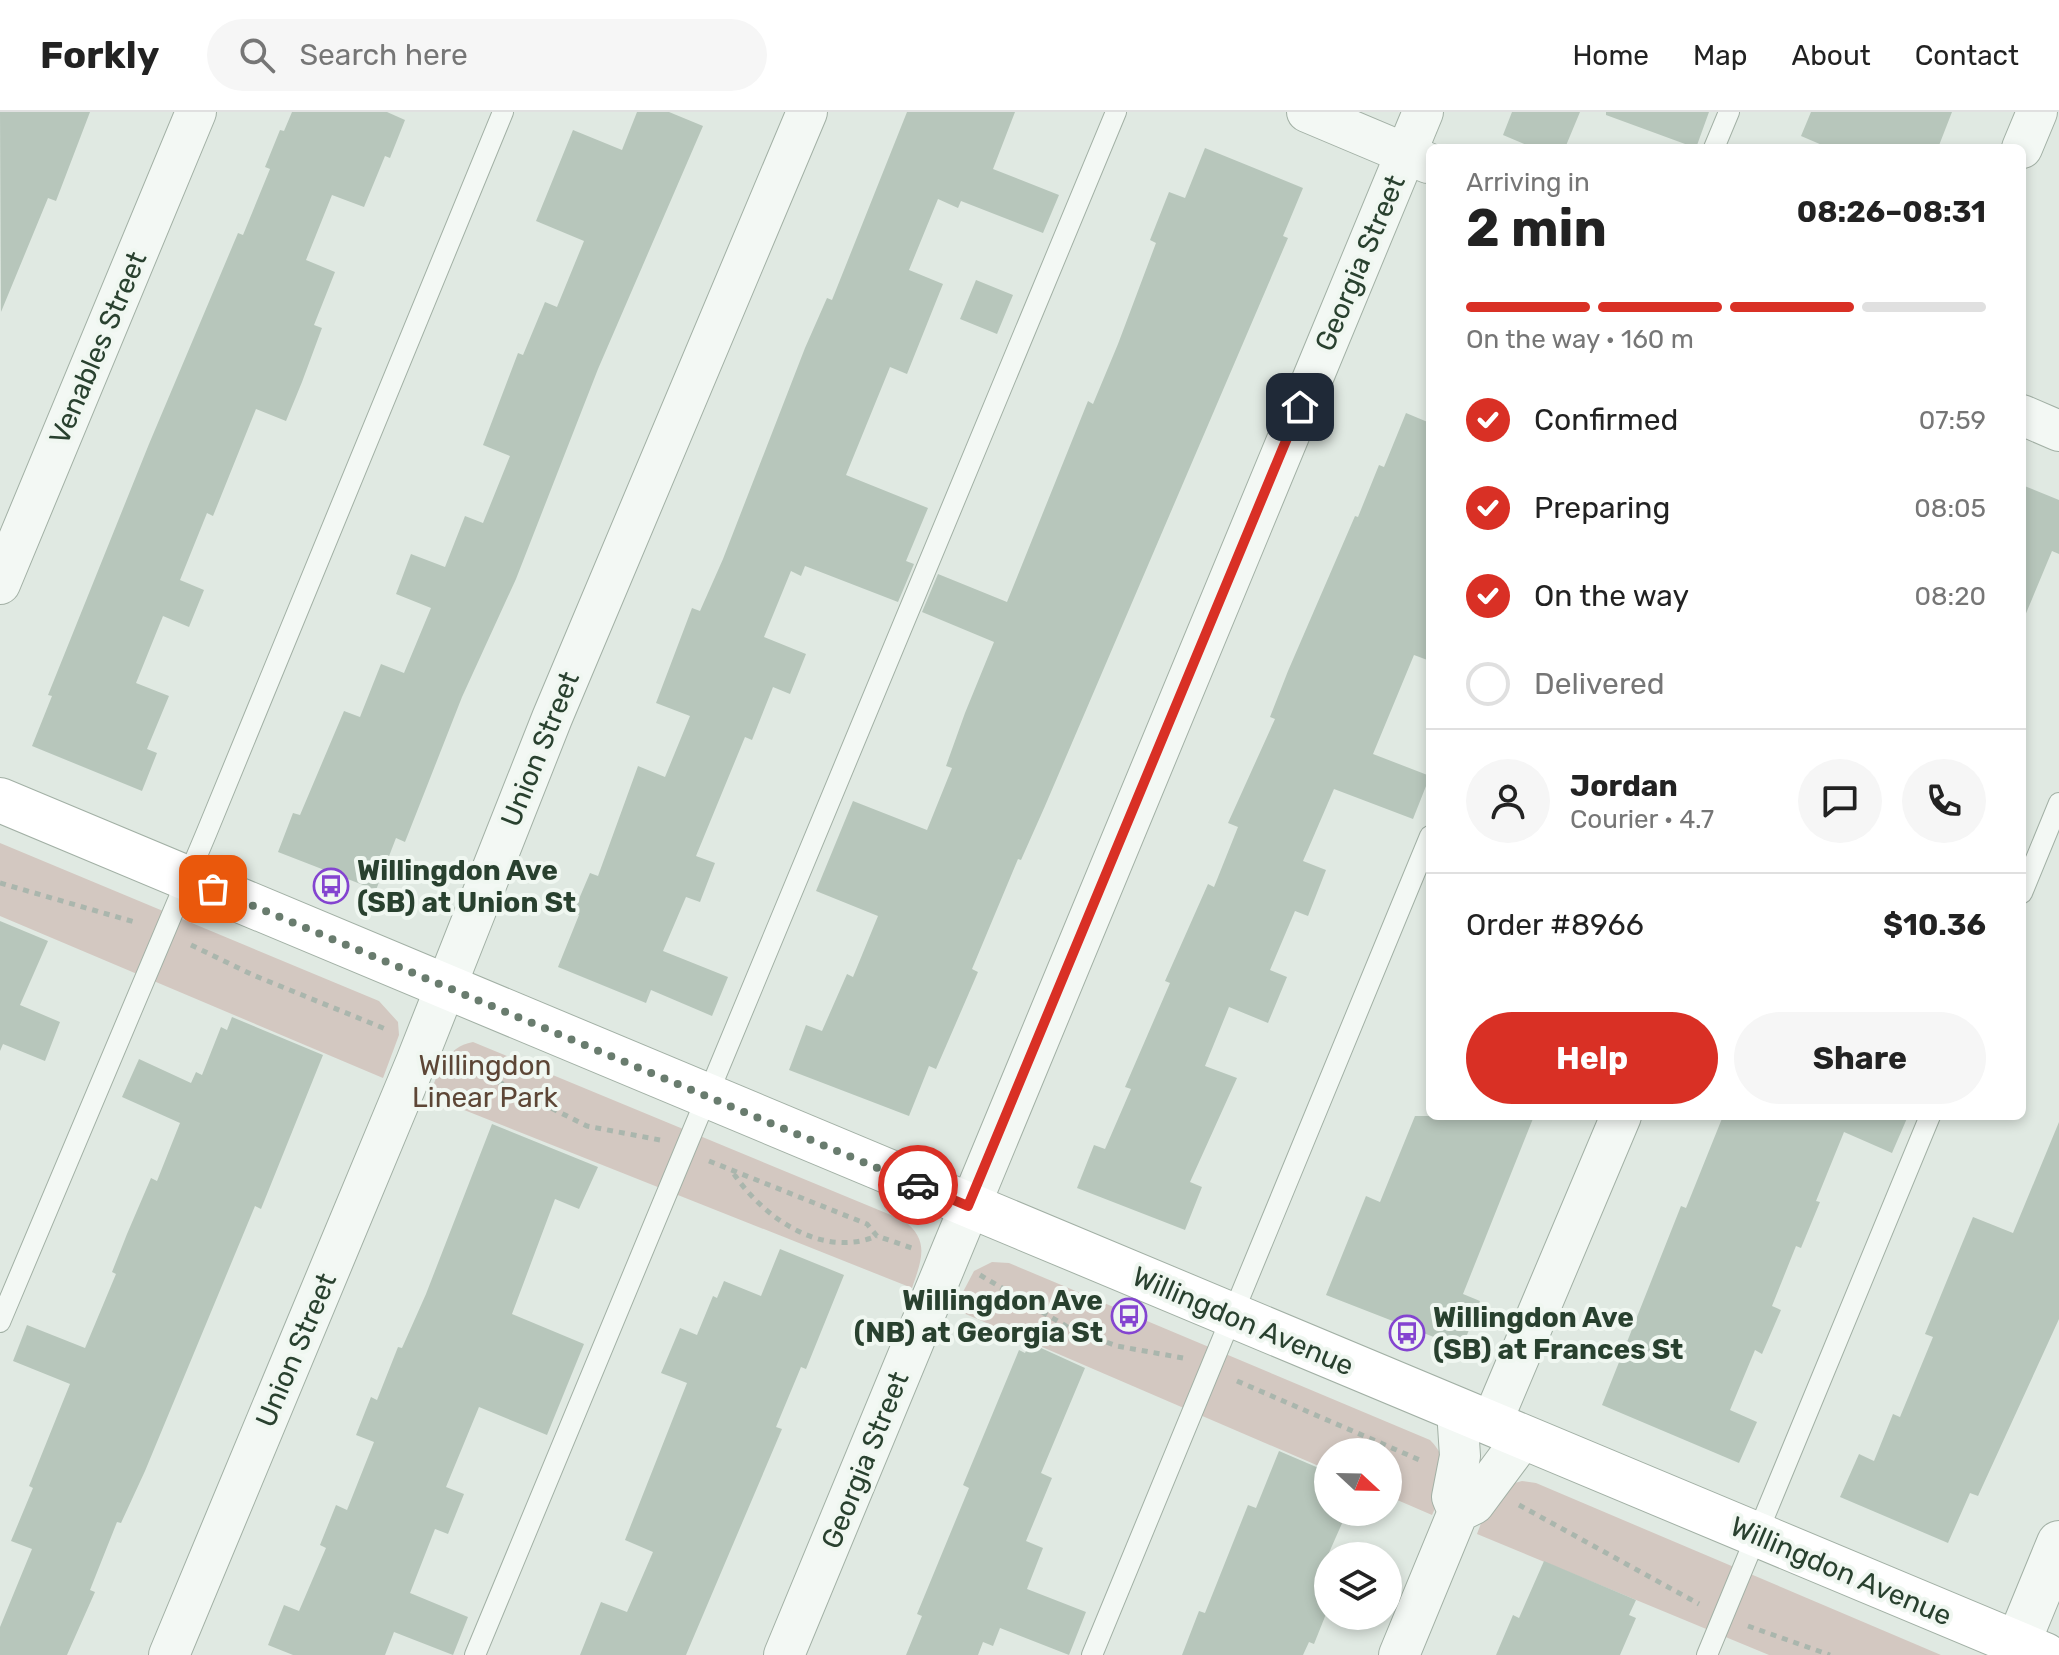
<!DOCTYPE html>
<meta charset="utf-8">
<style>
:root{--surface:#fff;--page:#f6f6f6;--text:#222;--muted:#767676;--line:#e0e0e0;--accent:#d93025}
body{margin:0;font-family:Rubik,sans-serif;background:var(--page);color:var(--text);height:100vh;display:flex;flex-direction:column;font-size:30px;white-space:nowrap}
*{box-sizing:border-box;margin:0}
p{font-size:26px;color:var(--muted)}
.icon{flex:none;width:44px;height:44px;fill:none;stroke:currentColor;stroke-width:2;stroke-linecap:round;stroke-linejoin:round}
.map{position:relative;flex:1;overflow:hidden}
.side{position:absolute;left:1426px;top:32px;width:600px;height:976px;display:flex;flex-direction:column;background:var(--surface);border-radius:12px;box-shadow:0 4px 12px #0003}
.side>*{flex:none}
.needle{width:52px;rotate:112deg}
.buttons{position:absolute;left:1314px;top:1326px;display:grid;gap:16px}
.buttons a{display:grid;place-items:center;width:88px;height:88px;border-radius:50%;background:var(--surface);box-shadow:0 4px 12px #0003;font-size:40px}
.pin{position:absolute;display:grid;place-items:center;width:68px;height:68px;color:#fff;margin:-34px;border-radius:16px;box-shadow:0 4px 12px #0006}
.courier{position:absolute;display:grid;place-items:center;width:80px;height:80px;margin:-40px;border:6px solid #d93025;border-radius:50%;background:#fff;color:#222;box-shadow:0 2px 10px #0007}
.headline em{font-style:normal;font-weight:700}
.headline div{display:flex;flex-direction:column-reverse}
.headline{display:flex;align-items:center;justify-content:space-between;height:136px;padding:0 40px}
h1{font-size:52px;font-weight:700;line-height:60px}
.bar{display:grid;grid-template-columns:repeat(4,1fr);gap:12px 8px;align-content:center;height:96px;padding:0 40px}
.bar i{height:10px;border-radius:6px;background:var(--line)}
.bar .selected{background:var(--accent)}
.bar p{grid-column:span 4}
.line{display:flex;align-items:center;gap:20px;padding:0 40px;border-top:2px solid var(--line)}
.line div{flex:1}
.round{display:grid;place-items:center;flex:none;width:84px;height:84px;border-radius:42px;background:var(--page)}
ol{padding:0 40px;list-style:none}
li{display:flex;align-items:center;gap:24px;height:88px}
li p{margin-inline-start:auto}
li .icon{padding:8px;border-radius:50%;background:var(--accent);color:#fff;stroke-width:4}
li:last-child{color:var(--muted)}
li i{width:44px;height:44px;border:4px solid var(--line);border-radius:50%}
.action{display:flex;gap:16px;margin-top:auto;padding:16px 40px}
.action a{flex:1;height:92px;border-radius:48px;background:var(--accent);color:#fff;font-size:32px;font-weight:700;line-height:92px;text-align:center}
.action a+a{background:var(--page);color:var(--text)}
header{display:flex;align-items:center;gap:48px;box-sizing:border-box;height:112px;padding:0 40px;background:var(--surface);border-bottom:2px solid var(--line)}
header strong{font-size:38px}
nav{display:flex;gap:44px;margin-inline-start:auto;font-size:28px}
.search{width:560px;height:72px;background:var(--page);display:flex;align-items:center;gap:20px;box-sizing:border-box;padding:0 28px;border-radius:44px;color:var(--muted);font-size:30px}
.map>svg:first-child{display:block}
.green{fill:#d3c8c1}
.building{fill:#b7c6bb}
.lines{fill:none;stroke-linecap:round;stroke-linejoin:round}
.service-casing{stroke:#a2b0a5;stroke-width:22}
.minor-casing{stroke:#a2b0a5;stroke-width:42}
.tertiary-casing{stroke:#a2b0a5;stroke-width:46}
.secondary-casing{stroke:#a2b0a5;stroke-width:46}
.path{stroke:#aab6ad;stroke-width:5;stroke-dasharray:6 6;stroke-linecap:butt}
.service{stroke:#f3f8f4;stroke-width:20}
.minor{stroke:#f3f8f4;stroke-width:40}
.tertiary{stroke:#f3f8f4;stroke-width:44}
.secondary{stroke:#fff;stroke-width:44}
.done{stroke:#697c6e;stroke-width:8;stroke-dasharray:0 14.4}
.route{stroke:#d93025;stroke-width:10}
.labels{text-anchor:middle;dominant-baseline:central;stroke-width:8;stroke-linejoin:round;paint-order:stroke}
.street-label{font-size:28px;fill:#29412f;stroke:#f0f7f1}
.poi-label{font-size:28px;font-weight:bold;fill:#29412f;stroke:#f0f7f1;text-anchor:start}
.park-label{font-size:28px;fill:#5d4636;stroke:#f0f7f1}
</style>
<header>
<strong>Forkly</strong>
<div class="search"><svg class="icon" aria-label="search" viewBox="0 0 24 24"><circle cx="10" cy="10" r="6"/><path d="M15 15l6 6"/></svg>Search here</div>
<nav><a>Home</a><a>Map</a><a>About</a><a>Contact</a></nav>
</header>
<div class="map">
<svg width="2059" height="1543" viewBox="0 0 2059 1543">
<rect width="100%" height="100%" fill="#e0e9e2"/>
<!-- green -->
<path class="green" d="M0 731 379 889 398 910 399 923 383 966 0 804Z
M473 930 903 1108C930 1128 922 1147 912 1176L429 984C439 960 445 935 473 930Z
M992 1150 1009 1151 1430 1328C1454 1352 1445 1375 1432 1403L1388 1384V1340H1328V1358L954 1197 974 1159Z
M1522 1369 1536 1371 1941 1543H1769L1477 1422C1486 1398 1493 1375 1522 1369Z"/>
<!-- building -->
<path class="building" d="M0 0H90L56 89 48 86 1 200Z
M292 0H387L405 8 390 46 385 44 364 95 332 83 306 148 335 160 314 213 322 216 302 270 286 309 256 297 213 404 207 401 180 468 204 478 189 515 163 504 136 571 169 584 147 637 157 641 142 679 32 634 52 584 48 583 149 332 238 121 243 123 270 57 265 55 280 18 284 19Z
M637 0H669L703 14 598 257 516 467 462 585 405 730 396 726 376 778 278 740 293 701 300 703 344 599 360 605 381 552 404 561 431 496 396 482 411 442 445 455 465 404 483 411 510 344 483 333 518 241 523 243 545 190 557 195 584 129 536 109 573 18 622 38Z
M907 0H1015L993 57 1059 83 1043 121 961 89 958 96 938 87 909 158 943 172 907 262 890 255 846 363 928 396 906 449 914 452 898 490 805 454 801 464 791 459 764 525 806 542 790 582 773 575 752 628 745 625 696 744 715 751 700 790 686 785 663 839 728 865 712 904 651 878 646 891 558 855 579 803 573 801 590 761 598 764 638 654 665 665 690 604 656 591 692 496 700 499 723 447 805 236 827 186 832 188Z
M1512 0H1580L1565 36H1534L1503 23Z
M1606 0H1709L1696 36 1606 3Z
M1811 0H1952L1938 36H1829L1801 24Z
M1205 36 1303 76 1283 124 1288 126 1045 694 1021 748 1018 747 972 857 978 860 956 911 936 957 929 954 909 1004 789 958 806 913 822 919 847 862 853 865 878 804 816 779 853 689 927 718 952 656 946 654 965 601 994 530 922 500 938 462 1007 490 1088 289 1093 292 1118 232 1156 131 1150 128 1169 80 1185 86Z
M976 168 1013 183 997 222 960 207Z
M1406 301 1430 311V549L1414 543 1373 642 1430 664 1413 707 1334 677 1303 749 1326 758 1308 804 1295 799 1270 858 1287 865 1268 911 1229 895 1205 954 1237 966 1190 1070 1202 1075 1185 1118 1077 1076 1094 1033 1105 1037 1131 977 1125 975 1170 871 1165 869 1208 772 1214 775 1238 715 1228 711 1275 607 1270 605 1288 559 1355 404 1358 405 1379 353 1384 355Z
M2022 373 2059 388V442L2052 439 2022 511Z
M0 809 48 829 20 893 60 910 45 949 3 932 0 939Z
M232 905 323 943 261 1097 255 1094 145 1359 121 1411 117 1410 90 1478 95 1480 67 1543H0V1515L32 1437 11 1429 33 1376 29 1374 70 1272 13 1249 27 1213 85 1236 116 1162 112 1160 127 1122 151 1066 157 1069 180 1011 122 985 139 947 191 971 196 960 202 963 221 915 227 918Z
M1415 1004H1534L1463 1182 1480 1189 1462 1236 1326 1183 1366 1084 1380 1090Z
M1723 1004H1908L1892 1041 1844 1020 1816 1089 1820 1090 1801 1136 1796 1134 1772 1194 1781 1198 1762 1242 1755 1238 1730 1298 1757 1310 1739 1351 1602 1293 1681 1094 1686 1096Z
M2059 1010V1207L1978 1384 1970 1381 1948 1431 1840 1385 1859 1342 1874 1349 1893 1302 1900 1305 1933 1225 1925 1222 1973 1105 2013 1121Z
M492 1012 598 1055 579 1097 555 1087 512 1202 584 1232 547 1323 479 1295 446 1375 464 1382 448 1422 435 1417 410 1481 468 1505 453 1543 394 1520 385 1543H293L268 1533 284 1493 299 1499 326 1436 320 1433 336 1393 347 1398 374 1330 356 1323 371 1285 377 1288 398 1235 402 1236 426 1182Z
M780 1137 844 1163 806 1257 801 1255 776 1315 782 1317 686 1543H580L601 1490 627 1500 653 1440 625 1428 687 1271 661 1261 680 1216 697 1223 713 1184 717 1186 724 1169 761 1184Z
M1030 1231 1085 1256 1041 1361 1052 1366 1026 1429 1043 1436 1027 1477 1086 1500 1069 1543 1000 1516 993 1534 983 1530 978 1543H906L922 1504 917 1502 969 1376 963 1373 1019 1238 1025 1241Z
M1279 1339 1328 1360V1400H1347L1328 1443V1497L1314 1532 1309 1530 1303 1543H1182L1199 1499 1205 1501 1248 1393 1256 1396Z
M1544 1449 1636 1488 1629 1503 1636 1506 1620 1543H1496L1513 1503 1519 1506Z"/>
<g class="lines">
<!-- service casing -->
<g class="service-casing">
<path id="service" d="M1714 36 1729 0
M2022 781 2059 691
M0 1210 206 722 503 0
M475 1543 1116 0
M1092 1543 1430 724
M1707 1543 1930 1004"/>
</g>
<!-- minor casing -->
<g class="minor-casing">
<path id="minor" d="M1307 0 1428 51
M2022 36 2037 0
M2022 303 2059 319
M0 472 196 0
M1457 1298 1460 1344 1452 1385 1458 1400
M1491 1312 1621 1004
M169 1543 416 950 552 606 807 0
M784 1543 1423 0
M1399 1543 1458 1400 1474 1392 1523 1326"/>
</g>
<!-- tertiary casing -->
<g class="tertiary-casing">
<path id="tertiary" d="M2013 1543 2059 1431"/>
</g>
<!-- secondary casing -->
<g class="secondary-casing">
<path id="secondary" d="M0 688 2045 1543"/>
</g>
<!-- path -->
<path class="path" d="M0 771 138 811
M191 833 253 863 388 918
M455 948 587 1014 660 1028
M709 1049 867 1112 877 1124 912 1136
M734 1062C764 1106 822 1147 877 1124
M980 1163 1071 1217 1117 1234 1183 1246
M1237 1269 1422 1349
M1519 1393 1699 1492
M1748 1514 1830 1543"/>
<!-- service -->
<use href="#service" class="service"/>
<!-- minor -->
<use href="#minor" class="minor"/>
<!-- tertiary -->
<use href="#tertiary" class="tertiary"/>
<!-- secondary -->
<use href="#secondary" class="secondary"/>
</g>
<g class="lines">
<!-- done -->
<path class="done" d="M213 777 918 1073"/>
<!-- route -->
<path class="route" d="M918 1073 968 1094 1300 295"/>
</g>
<!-- icons -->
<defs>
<g id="bus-ring" transform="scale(1.8)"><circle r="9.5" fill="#f0f7f1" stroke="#8444d0" stroke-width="1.5"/><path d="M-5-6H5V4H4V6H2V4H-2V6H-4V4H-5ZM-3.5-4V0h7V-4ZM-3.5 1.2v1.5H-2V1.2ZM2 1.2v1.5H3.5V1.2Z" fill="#8444d0"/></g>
</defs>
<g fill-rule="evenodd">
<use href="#bus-ring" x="331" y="774"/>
<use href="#bus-ring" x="1129" y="1204"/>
<use href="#bus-ring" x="1407" y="1221"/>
</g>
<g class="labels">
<!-- street labels -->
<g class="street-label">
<text transform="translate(1360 151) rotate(-67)">Georgia Street</text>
<text transform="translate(98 236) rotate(-67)">Venables Street</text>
<text transform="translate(540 637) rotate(-68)">Union Street</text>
<text transform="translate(1243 1209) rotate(23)">Willingdon Avenue</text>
<text transform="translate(296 1238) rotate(-67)">Union Street</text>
<text transform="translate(865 1348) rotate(-68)">Georgia Street</text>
<text transform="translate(1841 1459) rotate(23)">Willingdon Avenue</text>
</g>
<!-- poi labels -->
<g class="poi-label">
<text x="357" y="758">Willingdon Ave<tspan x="357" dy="32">(SB) at Union St</tspan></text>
<text x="1103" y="1188" text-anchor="end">Willingdon Ave<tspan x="1103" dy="32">(NB) at Georgia St</tspan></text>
<text x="1433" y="1205">Willingdon Ave<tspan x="1433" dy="32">(SB) at Frances St</tspan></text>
</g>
<!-- park labels -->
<g class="park-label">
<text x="485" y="953">Willingdon<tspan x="485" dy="32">Linear Park</tspan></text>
</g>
</g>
</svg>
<div class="buttons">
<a><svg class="needle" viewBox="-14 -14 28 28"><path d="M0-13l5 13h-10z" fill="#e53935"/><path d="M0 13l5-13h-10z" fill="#767676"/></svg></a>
<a><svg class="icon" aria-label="layers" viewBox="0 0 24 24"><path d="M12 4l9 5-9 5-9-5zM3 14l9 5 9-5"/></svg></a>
</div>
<div class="pin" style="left:213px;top:777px;background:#ea580c"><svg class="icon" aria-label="bag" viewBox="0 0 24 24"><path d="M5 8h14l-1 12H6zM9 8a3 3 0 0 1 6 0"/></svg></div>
<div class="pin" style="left:1300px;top:295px;background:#1f2937"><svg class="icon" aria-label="home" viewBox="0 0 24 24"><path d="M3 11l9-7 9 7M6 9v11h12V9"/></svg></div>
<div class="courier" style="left:918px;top:1073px"><svg class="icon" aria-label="car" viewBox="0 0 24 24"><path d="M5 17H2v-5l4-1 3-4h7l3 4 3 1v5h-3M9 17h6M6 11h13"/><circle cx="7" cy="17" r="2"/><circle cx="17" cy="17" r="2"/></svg></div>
<section class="side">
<div class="headline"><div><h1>2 min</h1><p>Arriving in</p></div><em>08:26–08:31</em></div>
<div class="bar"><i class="selected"></i><i class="selected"></i><i class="selected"></i><i></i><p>On the way · 160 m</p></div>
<ol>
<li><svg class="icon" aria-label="check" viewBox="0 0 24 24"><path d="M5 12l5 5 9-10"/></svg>Confirmed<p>07:59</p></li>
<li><svg class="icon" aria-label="check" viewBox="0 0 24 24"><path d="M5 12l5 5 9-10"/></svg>Preparing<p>08:05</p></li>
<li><svg class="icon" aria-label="check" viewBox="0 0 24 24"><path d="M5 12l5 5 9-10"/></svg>On the way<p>08:20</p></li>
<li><i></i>Delivered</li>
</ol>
<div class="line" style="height:144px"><a class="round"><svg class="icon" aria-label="person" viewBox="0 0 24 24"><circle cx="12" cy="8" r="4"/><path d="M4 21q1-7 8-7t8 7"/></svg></a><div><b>Jordan</b><p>Courier · 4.7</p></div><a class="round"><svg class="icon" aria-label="chat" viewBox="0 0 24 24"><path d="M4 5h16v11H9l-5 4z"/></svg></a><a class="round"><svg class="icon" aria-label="phone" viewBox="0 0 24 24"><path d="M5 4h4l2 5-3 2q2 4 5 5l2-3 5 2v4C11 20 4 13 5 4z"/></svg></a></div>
<div class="line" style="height:104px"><div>Order #8966</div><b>$10.36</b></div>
<div class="action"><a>Help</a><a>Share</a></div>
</section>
</div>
